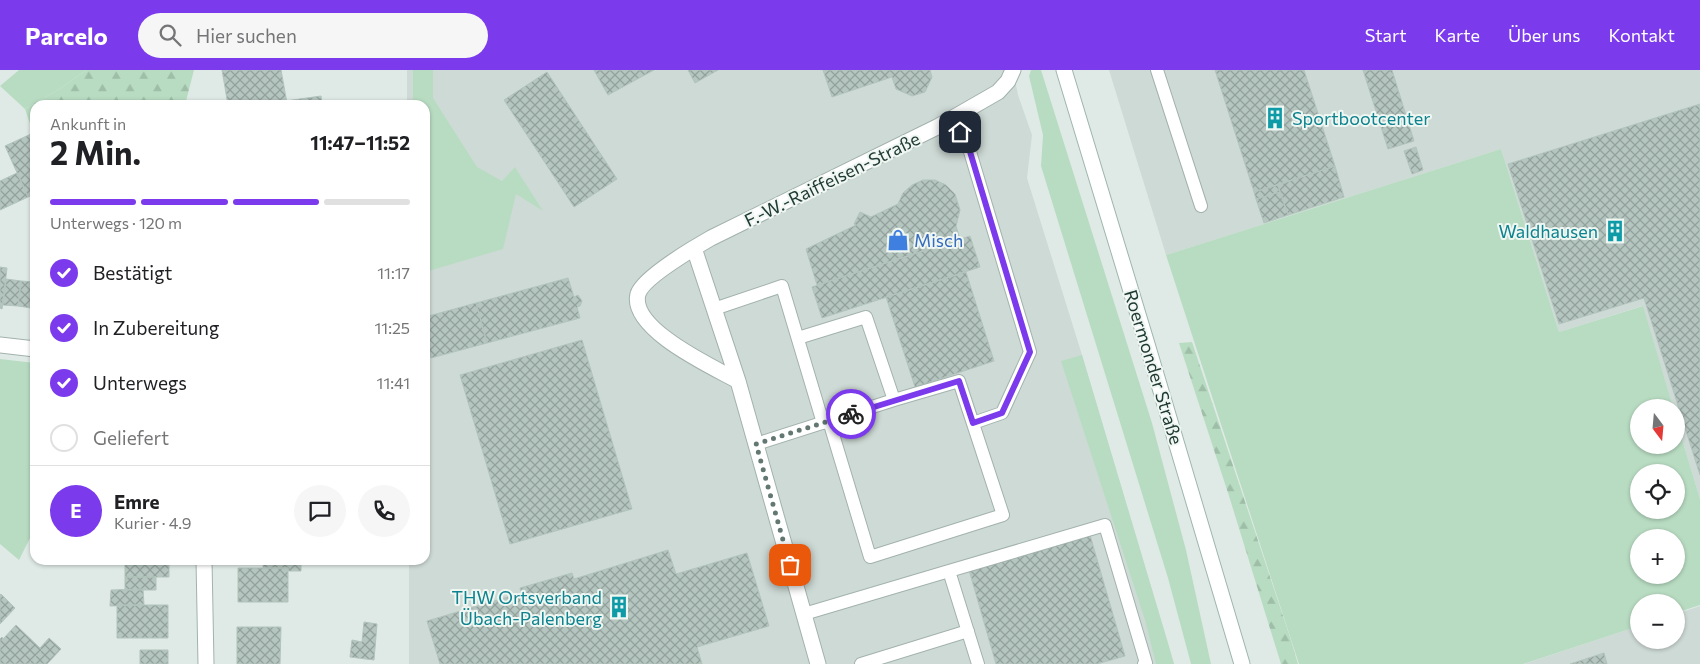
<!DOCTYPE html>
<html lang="de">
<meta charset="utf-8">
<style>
:root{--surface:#fff;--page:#f6f6f6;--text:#202124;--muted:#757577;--line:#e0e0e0;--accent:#7c3aed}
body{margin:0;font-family:Commissioner,sans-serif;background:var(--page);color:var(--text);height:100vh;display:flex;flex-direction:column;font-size:19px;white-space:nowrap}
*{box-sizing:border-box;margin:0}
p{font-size:16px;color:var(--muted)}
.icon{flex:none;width:28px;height:28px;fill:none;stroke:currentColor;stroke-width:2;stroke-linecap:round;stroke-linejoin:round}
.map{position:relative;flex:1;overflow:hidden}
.drawer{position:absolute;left:30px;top:30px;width:400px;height:465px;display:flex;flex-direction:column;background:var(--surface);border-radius:15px;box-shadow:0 1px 4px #0004}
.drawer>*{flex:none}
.needle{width:32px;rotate:164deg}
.buttons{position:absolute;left:1630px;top:329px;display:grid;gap:10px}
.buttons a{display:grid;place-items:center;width:55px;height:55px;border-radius:50%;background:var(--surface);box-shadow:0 1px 4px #0004;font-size:25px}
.pin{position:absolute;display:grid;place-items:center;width:42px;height:42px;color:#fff;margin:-21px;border-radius:10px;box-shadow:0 2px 8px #0006}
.courier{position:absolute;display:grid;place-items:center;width:50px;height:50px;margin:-25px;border:4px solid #7c3aed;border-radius:50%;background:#fff;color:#222;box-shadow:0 1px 6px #0007}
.summary em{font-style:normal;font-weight:700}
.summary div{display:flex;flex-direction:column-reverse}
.summary{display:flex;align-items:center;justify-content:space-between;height:85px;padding:0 20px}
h1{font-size:32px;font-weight:700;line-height:38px}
.bar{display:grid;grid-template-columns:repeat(4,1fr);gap:8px 5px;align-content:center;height:60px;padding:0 20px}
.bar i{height:6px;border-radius:4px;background:var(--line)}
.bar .on{background:var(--accent)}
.bar p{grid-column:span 4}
.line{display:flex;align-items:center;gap:12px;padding:0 20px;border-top:1px solid var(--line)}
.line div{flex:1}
.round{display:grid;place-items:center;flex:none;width:52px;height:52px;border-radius:26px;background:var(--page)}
ol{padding:0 20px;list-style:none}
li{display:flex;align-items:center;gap:15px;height:55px}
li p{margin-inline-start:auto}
li .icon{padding:5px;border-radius:50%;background:var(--accent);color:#fff;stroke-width:4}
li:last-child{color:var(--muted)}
li i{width:28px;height:28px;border:2px solid var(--line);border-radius:50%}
header{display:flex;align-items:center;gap:30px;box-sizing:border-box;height:70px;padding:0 25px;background:var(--accent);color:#fff}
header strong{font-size:24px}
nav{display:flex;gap:28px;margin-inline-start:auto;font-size:18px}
.search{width:350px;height:45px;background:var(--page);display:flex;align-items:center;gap:12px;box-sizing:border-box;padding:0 18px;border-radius:28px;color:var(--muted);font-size:19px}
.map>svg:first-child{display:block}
.built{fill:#cedad5}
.grass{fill:#b8dcc2;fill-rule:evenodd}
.forest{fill:url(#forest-firs)}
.building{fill:url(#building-cross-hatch);stroke:#b2c4bd}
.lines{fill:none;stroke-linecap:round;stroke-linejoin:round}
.lane-casing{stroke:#a2b2ad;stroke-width:14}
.street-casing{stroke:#a2b2ad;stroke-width:17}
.secondary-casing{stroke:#9eb6ae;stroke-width:17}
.lane{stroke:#fff;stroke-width:12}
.street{stroke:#fff;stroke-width:15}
.secondary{stroke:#fff;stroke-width:15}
.done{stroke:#637872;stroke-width:5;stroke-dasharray:0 9}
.route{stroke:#7c3aed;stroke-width:6}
.labels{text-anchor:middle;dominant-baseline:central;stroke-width:4;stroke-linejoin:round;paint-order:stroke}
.culture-label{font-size:18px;fill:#0d838f;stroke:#f0f7f3;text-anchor:end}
.street-label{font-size:18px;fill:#203a34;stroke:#f0f7f3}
.shop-label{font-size:18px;fill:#366cbe;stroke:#f0f7f3;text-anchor:start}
</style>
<header>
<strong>Parcelo</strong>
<div class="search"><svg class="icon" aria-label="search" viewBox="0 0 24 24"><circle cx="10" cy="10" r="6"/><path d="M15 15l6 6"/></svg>Hier suchen</div>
<nav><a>Start</a><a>Karte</a><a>Über uns</a><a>Kontakt</a></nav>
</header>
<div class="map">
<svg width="1700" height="594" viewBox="0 0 1700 594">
<defs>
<pattern id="forest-firs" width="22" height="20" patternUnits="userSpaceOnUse" patternTransform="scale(1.25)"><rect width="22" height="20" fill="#b8dcc2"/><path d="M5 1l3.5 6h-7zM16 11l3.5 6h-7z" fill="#9ebea7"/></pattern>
<pattern id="building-cross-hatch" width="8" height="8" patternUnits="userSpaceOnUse" patternTransform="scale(1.25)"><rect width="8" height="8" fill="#b5c5bf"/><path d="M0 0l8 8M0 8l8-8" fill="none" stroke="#93a19c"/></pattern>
</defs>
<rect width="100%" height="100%" fill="#dfeae6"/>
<!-- built -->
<path class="built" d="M407 0H1013L1018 25 1032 65 1027 108 1082 285 1174 594H409V490H425V35H407Z
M1109 0H1700V429L1676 349V338L1673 337 1642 236 1559 262 1501 79 1166 185Z
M1700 536V594H1524L1639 556V570H1676V544Z"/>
<!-- grass -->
<path class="grass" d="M19 0H86L61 18 25 39 0 16Z
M413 0H433V28L477 97 502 111 515 97 543 141 516 124 503 179 425 202V35H413Z
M1031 0H1041L1152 353 1186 480 1211 594H1191L1168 508 1041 96 1043 65 1029 6Z
M1501 79 1559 262 1643 236 1673 337 1639 338V375H1676V349L1700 429V535L1676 543V532H1639V556L1523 594H1299L1166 185ZM1676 402V440H1639V402ZM1639 468H1676V505H1639Z
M1082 285 1168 573 1174 594H1156L1145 550 1061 291Z
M0 289 35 293V458L19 490 0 474Z"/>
<!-- forest -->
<path class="forest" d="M86 0H194L185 35H35V68L25 39 61 18Z
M1192 272 1290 567 1298 594H1281L1229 426 1179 273Z"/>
<!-- building -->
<path class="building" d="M222 0H281L287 33 276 35H228Z
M594 0H654L608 25Z
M688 0H718L695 13Z
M823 0H930L932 7 925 22 912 26 896 19 892 7 832 27Z
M1215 0H1304L1335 96 1254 122Z
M1363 0H1392L1414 71 1388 79Z
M547 2 617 109 574 137 504 30Z
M321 26 322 35H276L287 33 286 31Z
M1700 34V405L1644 228 1559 254 1508 94Z
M31 64 35 73V124L28 127 5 76Z
M1416 77 1423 100 1412 104 1404 81Z
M1335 96 1344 127 1288 145 1278 115Z
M17 103 28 127 0 140V111Z
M923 110H935L946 115 955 124 960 140 956 156 960 169 817 215 806 179 856 155 854 154 860 142 871 147 898 134 903 123 912 115Z
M1278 115 1280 122 1256 129 1254 122Z
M1280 122 1288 145 1264 153 1256 129Z
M970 166 980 197 822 248 812 217Z
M0 197 7 198 2 239 0 238Z
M966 202 994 291 915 317 886 227Z
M35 206V242H31Z
M568 208 574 227 578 225 582 231 580 236 577 237 580 248 487 273 476 233Z
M6 209 21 211 18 236 3 235Z
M21 211 34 212 31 238 18 236Z
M476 233 487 273 431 288 425 265V247Z
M582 270 632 439 510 474 460 305Z
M1090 465 1125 586 1097 594H996L969 500Z
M668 480 676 504 747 483 769 556 697 577 702 594H440L427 551 521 523 520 518 572 503 574 509Z
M125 490H169V507H125Z
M263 490H301V501H288V498H263Z
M238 498H288V532H238Z
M125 507H156V520H125Z
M143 519 144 535 110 536 111 520Z
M1 524 15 538 0 554V525Z
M117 535H168V568H117Z
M364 552 377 554 374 590 350 587 352 570 362 572Z
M16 555 42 580 28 594H0V569L2 567 3 569Z
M237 557H281L280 594H237Z
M49 568 61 579 47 594H28L42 580 40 578Z
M140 580H168V594H140Z
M1604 583 1607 594H1570Z"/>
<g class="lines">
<!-- lane casing -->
<g class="lane-casing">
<path id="lane" d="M1157 0 1201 136
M952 48 968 75 1030 282 1002 343 973 353
M714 239 782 216 823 353
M798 268 866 247 894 330
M756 374 894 330 959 311 1003 445 870 487 829 351
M949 501 1105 455 1146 593 1144 594
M804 544 949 501 978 594
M861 594 968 561"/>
</g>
<!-- street casing -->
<g class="street-casing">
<path id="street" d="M694 178 711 168 937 57 998 22 1008 11 1013 0
M0 275 35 279
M738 311C713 297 629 259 638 224 642 210 681 186 694 178L738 311 818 594
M204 490 206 594"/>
</g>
<!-- secondary casing -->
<g class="secondary-casing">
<path id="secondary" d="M1064 0 1147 274 1242 594"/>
</g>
<!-- lane -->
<use href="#lane" class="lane"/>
<!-- street -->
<use href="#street" class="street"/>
<!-- secondary -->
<use href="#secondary" class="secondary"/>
</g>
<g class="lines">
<!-- done -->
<path class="done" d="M790 495 756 374 851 344"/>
<!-- route -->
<path class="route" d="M851 344 959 311 973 353 1002 343 1030 282 968 75 960 62"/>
</g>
<!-- icons -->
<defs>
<g id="building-bare" transform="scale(1.725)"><path d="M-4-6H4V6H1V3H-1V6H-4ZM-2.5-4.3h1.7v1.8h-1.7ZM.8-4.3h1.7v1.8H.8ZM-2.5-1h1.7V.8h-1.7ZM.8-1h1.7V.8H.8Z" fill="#0f9aa8" stroke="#f0f7f3" stroke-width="2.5" paint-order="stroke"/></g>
<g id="shop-bare" transform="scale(1.725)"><path d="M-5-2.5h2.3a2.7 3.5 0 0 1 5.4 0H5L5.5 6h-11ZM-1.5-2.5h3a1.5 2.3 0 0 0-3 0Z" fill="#3f7fe0" stroke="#f0f7f3" stroke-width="2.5" paint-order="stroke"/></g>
</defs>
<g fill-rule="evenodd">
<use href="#building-bare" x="1275" y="48"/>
<use href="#building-bare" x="1615" y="161"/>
<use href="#shop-bare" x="898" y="170"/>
<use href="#building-bare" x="619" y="537"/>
</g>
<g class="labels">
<!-- culture labels -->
<g class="culture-label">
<text x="1292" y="48" text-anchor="start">Sportbootcenter</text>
<text x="1598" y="161">Waldhausen</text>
<text x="602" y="527">THW Ortsverband<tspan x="602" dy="21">Übach-Palenberg</tspan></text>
</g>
<!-- street labels -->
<g class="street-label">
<text transform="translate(832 109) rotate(-26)">F.-W.-Raiffeisen-Straße</text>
<text transform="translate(1154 297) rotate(73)">Roermonder Straße</text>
</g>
<!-- shop labels -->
<g class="shop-label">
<text x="914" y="170">Misch</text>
</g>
</g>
</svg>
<div class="buttons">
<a><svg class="needle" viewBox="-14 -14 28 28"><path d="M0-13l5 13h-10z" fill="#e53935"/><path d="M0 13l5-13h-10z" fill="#757577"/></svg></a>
<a><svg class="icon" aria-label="locate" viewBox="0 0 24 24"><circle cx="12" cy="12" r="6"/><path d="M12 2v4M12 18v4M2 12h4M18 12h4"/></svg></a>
<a>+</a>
<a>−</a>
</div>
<div class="pin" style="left:790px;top:495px;background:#ea580c"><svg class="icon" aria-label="bag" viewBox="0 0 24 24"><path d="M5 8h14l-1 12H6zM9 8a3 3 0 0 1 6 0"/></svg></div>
<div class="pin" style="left:960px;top:62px;background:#1f2937"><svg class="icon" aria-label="home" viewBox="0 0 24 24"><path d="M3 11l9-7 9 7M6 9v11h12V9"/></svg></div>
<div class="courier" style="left:851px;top:344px"><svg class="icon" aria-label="bike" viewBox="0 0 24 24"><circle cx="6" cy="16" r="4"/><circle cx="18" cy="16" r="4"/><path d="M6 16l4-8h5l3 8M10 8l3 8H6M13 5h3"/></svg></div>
<section class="drawer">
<div class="summary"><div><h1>2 Min.</h1><p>Ankunft in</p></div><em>11:47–11:52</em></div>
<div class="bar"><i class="on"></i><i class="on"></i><i class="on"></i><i></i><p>Unterwegs · 120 m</p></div>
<ol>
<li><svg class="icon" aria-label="check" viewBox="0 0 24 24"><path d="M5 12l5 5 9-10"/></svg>Bestätigt<p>11:17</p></li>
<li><svg class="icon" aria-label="check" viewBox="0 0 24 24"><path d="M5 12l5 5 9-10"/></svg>In Zubereitung<p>11:25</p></li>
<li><svg class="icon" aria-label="check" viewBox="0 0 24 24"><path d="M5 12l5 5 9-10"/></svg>Unterwegs<p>11:41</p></li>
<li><i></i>Geliefert</li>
</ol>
<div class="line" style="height:90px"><b class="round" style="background:var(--accent);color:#fff">E</b><div><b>Emre</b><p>Kurier · 4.9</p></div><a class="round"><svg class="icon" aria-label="chat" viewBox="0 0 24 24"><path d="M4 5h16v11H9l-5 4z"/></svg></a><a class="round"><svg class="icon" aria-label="phone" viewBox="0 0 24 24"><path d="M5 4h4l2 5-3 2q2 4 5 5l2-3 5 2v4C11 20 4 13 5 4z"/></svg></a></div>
</section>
</div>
